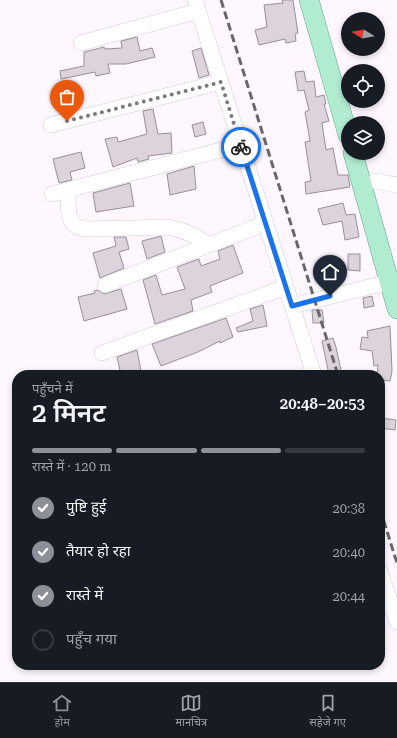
<!DOCTYPE html>
<html lang="hi">
<meta charset="utf-8">
<style>
:root{--surface:#171b24;--page:#20242c;--text:#f1f3f6;--muted:#9ea1a6;--line:#363941;--accent:#8c9099}
body{margin:0;font-family:"Roboto Serif","Noto Sans Devanagari",serif;background:var(--page);color:var(--text);height:100vh;display:flex;flex-direction:column;font-size:15px;white-space:nowrap}
*{box-sizing:border-box;margin:0}
p{font-size:13px;color:var(--muted)}
.icon{flex:none;width:22px;height:22px;fill:none;stroke:currentColor;stroke-width:2;stroke-linecap:round;stroke-linejoin:round}
.map{position:relative;flex:1;overflow:hidden}
.panel{position:absolute;left:12px;top:370px;width:373px;height:300px;display:flex;flex-direction:column;background:var(--surface);border-radius:16px;box-shadow:0 2px 6px #0003}
.panel>*{flex:none}
.needle{width:26px;rotate:281deg}
.buttons{position:absolute;left:341px;top:12px;display:grid;gap:8px}
.buttons a{display:grid;place-items:center;width:44px;height:44px;border-radius:50%;background:var(--surface);box-shadow:0 2px 6px #0003;font-size:20px}
.pin{position:absolute;display:grid;place-items:center;width:34px;height:34px;color:#fff;margin:-41px -17px;border-radius:50% 50% 50% 0;rotate:-45deg;box-shadow:0 0 4px #0007}
.pin .icon{rotate:45deg}
.courier{position:absolute;display:grid;place-items:center;width:40px;height:40px;margin:-20px;border:3px solid #1a73e8;border-radius:50%;background:#fff;color:#222;box-shadow:0 1px 5px #0007}
.overview em{font-style:normal;font-weight:600}
.overview div{display:flex;flex-direction:column-reverse}
.overview{display:flex;align-items:center;justify-content:space-between;height:68px;padding:0 20px}
h1{font-size:26px;font-weight:600;line-height:30px}
.bar{display:grid;grid-template-columns:repeat(4,1fr);gap:6px 4px;align-content:center;height:48px;padding:0 20px}
.bar i{height:5px;border-radius:3px;background:var(--line)}
.bar .selected{background:var(--accent)}
.bar p{grid-column:span 4}
ol{padding:0 20px;list-style:none}
li{display:flex;align-items:center;gap:12px;height:44px}
li p{margin-inline-start:auto}
li .icon{padding:4px;border-radius:50%;background:var(--accent);color:#fff;stroke-width:4}
li:last-child{color:var(--muted)}
li i{width:22px;height:22px;border:2px solid var(--line);border-radius:50%}
.tab-bar{display:flex;justify-content:space-around;align-items:center;height:56px;border-top:1px solid var(--line);background:var(--surface);font-size:11px;color:var(--muted)}
.tab-bar a{display:grid;justify-items:center;gap:2px}
.tab-bar .selected{color:var(--accent)}
.map>svg:first-child{display:block}
.building{fill:#dcd3dc;stroke:#988f98}
.lines{fill:none;stroke-linecap:round;stroke-linejoin:round}
.minor-casing{stroke:#d6cdd6;stroke-width:16}
.major-casing{stroke:#64a286;stroke-width:20}
.minor{stroke:#fff;stroke-width:15}
.major{stroke:#b1ebd0;stroke-width:19}
.rail{stroke:#6b666b;stroke-width:3;stroke-dasharray:8 4;stroke-linecap:butt}
.done{stroke:#7d787d;stroke-width:4;stroke-dasharray:0 7.2}
.route{stroke:#1a73e8;stroke-width:5}
</style>
<div class="map">
<svg width="397" height="682" viewBox="0 0 397 682">
<rect width="100%" height="100%" fill="#fff7ff"/>
<!-- building -->
<path class="building" d="M282 0H293L298 33 295 34 296 41 286 43 285 39 259 45 255 30 267 27 264 5 283 3Z
M137 37 140 51 152 48 155 57 126 64H108L110 73 96 76 95 72 61 79 60 71 84 66V52L104 47 105 49 122 48 121 41Z
M201 48 209 75 199 78 192 51Z
M304 71 306 82 314 81 316 97 324 95 326 104H324L329 121 322 123 326 150 333 148 338 175H348L350 187 306 194 305 182 311 181 305 142 310 141 305 112 309 110 304 90 298 91 295 72Z
M153 109 158 134 171 133 172 153 148 156 149 159 138 162 137 158 113 167 105 139 117 137 118 142 147 134 143 111Z
M203 122 206 134 195 137 192 125Z
M81 152 85 168 70 172 72 180 59 183 53 159Z
M194 166 196 189 170 195 167 174Z
M130 183 134 206 96 212 93 193Z
M343 203 346 215 355 214 359 237 345 240 342 221 323 225 318 209Z
M161 236 165 252 147 259 142 241Z
M114 237H126L129 249 119 252 124 268 100 278 93 253 116 246Z
M233 245 243 273 210 286 212 292 191 300 193 311 155 324 143 280 156 275 162 295 185 289 177 267 199 259 201 266 220 259 218 251Z
M348 254H360V271L348 270Z
M121 289 127 309 84 321 78 297 95 293 94 291 98 290 104 294Z
M372 296 374 306 364 308 363 298Z
M263 305 267 326 238 332 236 328 253 321 250 309Z
M312 310H322L324 323H313Z
M226 318 233 337 220 343V341L198 352 161 366 152 344Z
M390 326 392 371 390 381 380 380V375H377L378 365 374 366 372 351 360 349 362 337 368 338 367 331Z
M333 338 336 347 342 375H329L322 341Z
M137 350 141 371 121 375 117 357Z
M380 418 396 420 395 430 380 428Z"/>
<g class="lines">
<!-- minor casing -->
<g class="minor-casing">
<path id="minor" d="M195 0 314 375
M81 43 198 11
M51 125 221 82
M375 181 397 185
M68 190C69 209 64 228 88 229L167 227C183 229 195 236 209 245
M52 194 240 145
M105 285 266 223
M292 306 397 280
M102 353 286 287
M380 571 397 622"/>
</g>
<!-- major casing -->
<g class="major-casing">
<path id="major" d="M309 0 348 135
M353 153 397 309"/>
</g>
<!-- minor -->
<use href="#minor" class="minor"/>
<!-- major -->
<use href="#major" class="major"/>
<!-- rail -->
<path class="rail" d="M221 0 338 375
M380 509 397 563"/>
</g>
<g class="lines">
<!-- done -->
<path class="done" d="M67 121 221 82 241 147"/>
<!-- route -->
<path class="route" d="M241 147 292 306 330 296"/>
</g>
</svg>
<div class="buttons">
<a><svg class="needle" viewBox="-14 -14 28 28"><path d="M0-13l5 13h-10z" fill="#e53935"/><path d="M0 13l5-13h-10z" fill="#9ea1a6"/></svg></a>
<a><svg class="icon" aria-label="locate" viewBox="0 0 24 24"><circle cx="12" cy="12" r="6"/><path d="M12 2v4M12 18v4M2 12h4M18 12h4"/></svg></a>
<a><svg class="icon" aria-label="layers" viewBox="0 0 24 24"><path d="M12 4l9 5-9 5-9-5zM3 14l9 5 9-5"/></svg></a>
</div>
<div class="pin" style="left:67px;top:121px;background:#ea580c"><svg class="icon" aria-label="bag" viewBox="0 0 24 24"><path d="M5 8h14l-1 12H6zM9 8a3 3 0 0 1 6 0"/></svg></div>
<div class="pin" style="left:330px;top:296px;background:#1f2937"><svg class="icon" aria-label="home" viewBox="0 0 24 24"><path d="M3 11l9-7 9 7M6 9v11h12V9"/></svg></div>
<div class="courier" style="left:241px;top:147px"><svg class="icon" aria-label="bike" viewBox="0 0 24 24"><circle cx="6" cy="16" r="4"/><circle cx="18" cy="16" r="4"/><path d="M6 16l4-8h5l3 8M10 8l3 8H6M13 5h3"/></svg></div>
<section class="panel">
<div class="overview"><div><h1>2 मिनट</h1><p>पहुँचने में</p></div><em>20:48–20:53</em></div>
<div class="bar"><i class="selected"></i><i class="selected"></i><i class="selected"></i><i></i><p>रास्ते में · 120 m</p></div>
<ol>
<li><svg class="icon" aria-label="check" viewBox="0 0 24 24"><path d="M5 12l5 5 9-10"/></svg>पुष्टि हुई<p>20:38</p></li>
<li><svg class="icon" aria-label="check" viewBox="0 0 24 24"><path d="M5 12l5 5 9-10"/></svg>तैयार हो रहा<p>20:40</p></li>
<li><svg class="icon" aria-label="check" viewBox="0 0 24 24"><path d="M5 12l5 5 9-10"/></svg>रास्ते में<p>20:44</p></li>
<li><i></i>पहुँच गया</li>
</ol>
</section>
</div>
<nav class="tab-bar">
<a class="selected"><svg class="icon" aria-label="home" viewBox="0 0 24 24"><path d="M3 11l9-7 9 7M6 9v11h12V9"/></svg>होम</a>
<a><svg class="icon" aria-label="map" viewBox="0 0 24 24"><path d="M3 6l6-2 6 2 6-2v14l-6 2-6-2-6 2zM9 4v14M15 6v14"/></svg>मानचित्र</a>
<a><svg class="icon" aria-label="saved" viewBox="0 0 24 24"><path d="M7 4h10v16l-5-4-5 4z"/></svg>सहेजे गए</a>
</nav>
